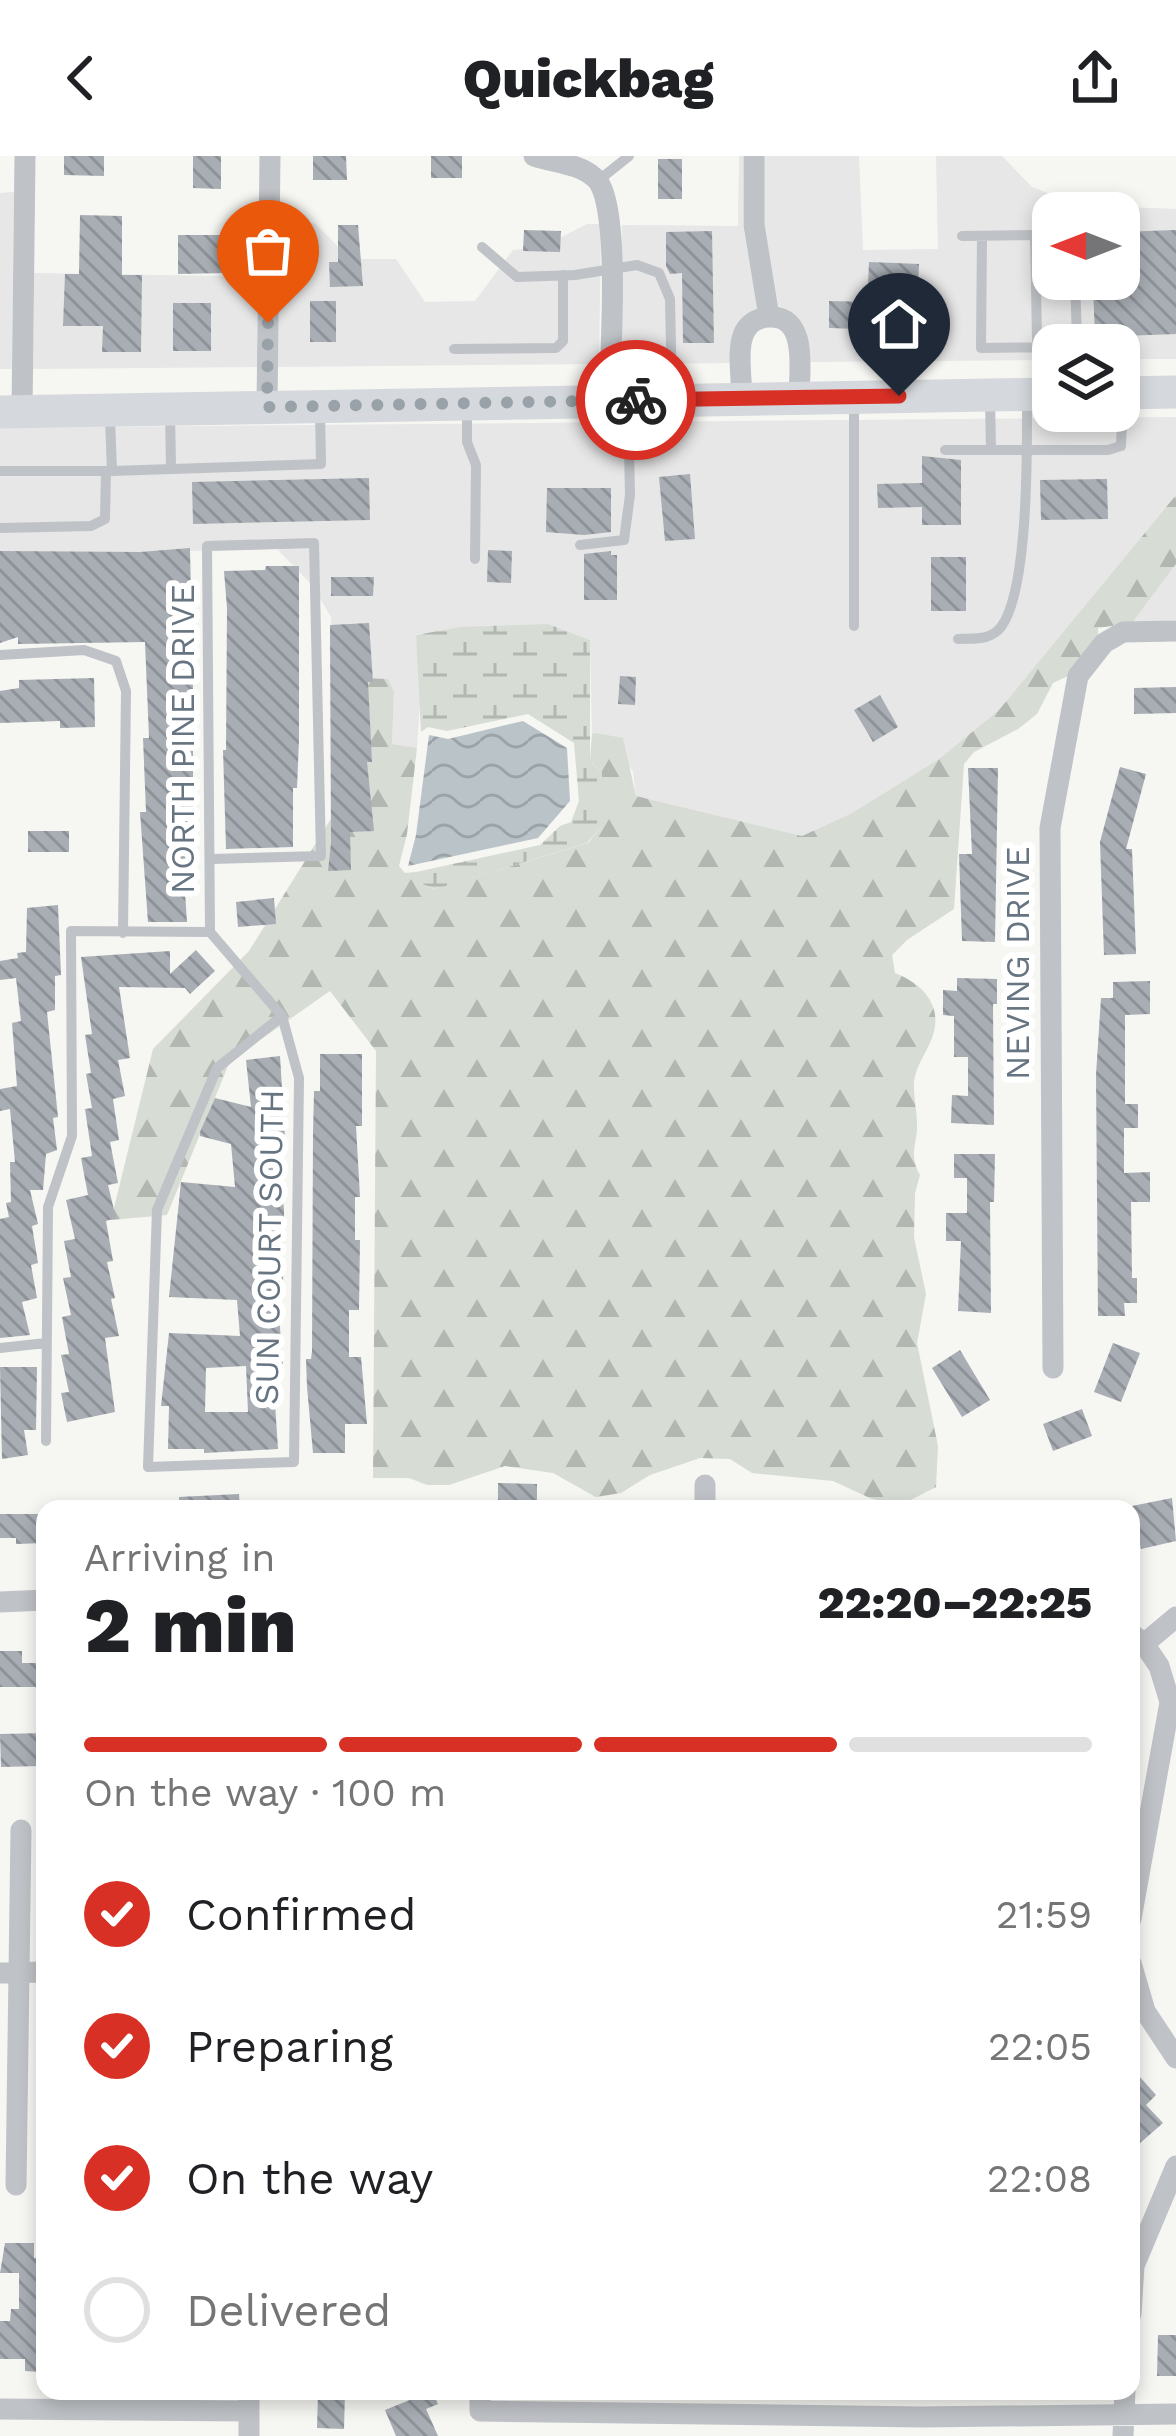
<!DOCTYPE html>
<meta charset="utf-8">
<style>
:root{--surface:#fff;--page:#f2f2f2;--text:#202124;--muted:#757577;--line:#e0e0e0;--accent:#d93025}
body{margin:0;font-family:"Work Sans",sans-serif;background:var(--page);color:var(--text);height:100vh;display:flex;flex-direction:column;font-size:45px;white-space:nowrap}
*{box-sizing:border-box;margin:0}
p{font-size:39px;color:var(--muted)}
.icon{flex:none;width:66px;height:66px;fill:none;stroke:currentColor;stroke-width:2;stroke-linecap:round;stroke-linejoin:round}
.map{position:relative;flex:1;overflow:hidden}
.side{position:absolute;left:36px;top:1344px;width:1104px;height:900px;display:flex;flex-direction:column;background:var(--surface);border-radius:24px;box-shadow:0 6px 18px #0003}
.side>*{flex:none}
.needle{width:78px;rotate:270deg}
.buttons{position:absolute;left:1032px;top:36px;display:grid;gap:24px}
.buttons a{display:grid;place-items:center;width:108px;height:108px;border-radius:24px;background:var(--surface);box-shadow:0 6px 18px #0003;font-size:60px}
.pin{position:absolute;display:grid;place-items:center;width:102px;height:102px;color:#fff;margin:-123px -51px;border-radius:50% 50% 50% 0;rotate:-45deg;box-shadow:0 0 12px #0007}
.pin .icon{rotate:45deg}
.courier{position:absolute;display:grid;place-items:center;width:120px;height:120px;margin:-60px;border:9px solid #d93025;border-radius:50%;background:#fff;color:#222;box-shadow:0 3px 15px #0007}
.headline em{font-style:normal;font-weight:800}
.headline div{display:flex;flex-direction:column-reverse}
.headline{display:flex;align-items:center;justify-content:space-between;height:204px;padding:0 48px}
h1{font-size:78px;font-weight:800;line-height:90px}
.bar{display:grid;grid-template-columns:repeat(4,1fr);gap:18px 12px;align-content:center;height:144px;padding:0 48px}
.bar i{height:15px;border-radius:9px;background:var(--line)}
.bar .active{background:var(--accent)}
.bar p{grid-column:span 4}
ol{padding:0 48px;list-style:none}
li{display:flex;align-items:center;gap:36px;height:132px}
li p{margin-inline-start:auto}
li .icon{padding:12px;border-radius:50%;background:var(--accent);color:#fff;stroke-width:4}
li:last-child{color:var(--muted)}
li i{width:66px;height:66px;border:6px solid var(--line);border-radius:50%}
header{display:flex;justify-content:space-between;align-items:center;height:156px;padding:0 48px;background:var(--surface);font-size:54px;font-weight:800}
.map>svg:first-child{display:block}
.built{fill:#e6e7e6;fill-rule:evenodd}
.forest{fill:url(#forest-firs)}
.wetland{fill:url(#wetland-marsh)}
.water{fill:url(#water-waves)}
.building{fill:url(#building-back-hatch);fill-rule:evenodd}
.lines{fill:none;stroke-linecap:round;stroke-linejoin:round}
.lane{stroke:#bfc2c6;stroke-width:10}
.street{stroke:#bfc2c6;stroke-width:21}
.primary{stroke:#d5d8dc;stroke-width:33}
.done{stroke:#99a2a9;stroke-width:12;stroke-dasharray:0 21.6}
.route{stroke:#d93025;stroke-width:15}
.labels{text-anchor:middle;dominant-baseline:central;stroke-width:12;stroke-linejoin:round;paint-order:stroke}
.street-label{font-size:33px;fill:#677481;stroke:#fff}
</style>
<header><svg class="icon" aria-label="back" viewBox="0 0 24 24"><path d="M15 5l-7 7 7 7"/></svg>Quickbag<svg class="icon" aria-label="share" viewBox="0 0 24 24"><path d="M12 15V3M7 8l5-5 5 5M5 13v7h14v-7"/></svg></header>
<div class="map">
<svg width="1176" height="2280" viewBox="0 0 1176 2280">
<defs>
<pattern id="forest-firs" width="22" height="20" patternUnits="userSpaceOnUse" patternTransform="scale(3)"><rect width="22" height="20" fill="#d7dcd4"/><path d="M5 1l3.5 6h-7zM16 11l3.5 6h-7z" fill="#b2b7b1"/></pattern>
<pattern id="wetland-marsh" width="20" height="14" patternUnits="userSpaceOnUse" patternTransform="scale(3)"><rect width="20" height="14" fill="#d7dcd4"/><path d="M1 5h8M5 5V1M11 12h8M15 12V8" fill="none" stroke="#b2b7b1"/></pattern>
<pattern id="water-waves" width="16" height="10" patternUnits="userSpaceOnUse" patternTransform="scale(3)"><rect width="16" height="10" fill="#bac3c8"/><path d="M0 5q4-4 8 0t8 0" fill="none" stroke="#9ba3a8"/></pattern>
<pattern id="building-back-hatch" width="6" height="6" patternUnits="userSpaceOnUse" patternTransform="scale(3)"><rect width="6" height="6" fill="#a8aeb4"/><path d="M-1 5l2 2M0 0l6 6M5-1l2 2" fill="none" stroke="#8d9298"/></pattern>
</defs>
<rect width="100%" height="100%" fill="#f6f6f3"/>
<!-- built -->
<path class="built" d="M739 0H743V69L758 153 732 207 620 208 622 69 738 70Z
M764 0H859L863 94 938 93 936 0H1002L1032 31 1077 49 1176 53V203H1119V189H1053V204L810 206 806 174 793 159 779 152 764 68ZM1053 57H1119V123H1053Z
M14 36 12 213H0V37Z
M280 62 316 68 350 103H396L425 146 475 145 513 94 542 91 587 68H601L599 208 278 211Z
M258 116 257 211 33 213 34 117 220 120Z
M1176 261V339L999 554 939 603 852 657 802 680 636 640 633 615 597 577 592 578 590 484 548 468 416 478 421 533 417 592 392 588 394 536 334 521 331 461 312 429 277 393 190 395 0 458V272Z
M1176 408V464L1132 467Z"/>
<!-- forest -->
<path class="forest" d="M1176 339V408L1132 467 1098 472V480L1068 520 1053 527 1037 558 1018 573 974 596 964 608 954 753 907 784 892 799 895 817C923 828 944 850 932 882 926 898 916 909 914 926 913 942 918 958 917 974 915 993 910 1001 920 1019L915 1037 914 1081 926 1138 917 1187 938 1290 936 1331 901 1349 872 1343 833 1325 752 1317 730 1303 700 1302 650 1319 621 1337 596 1341 553 1317 505 1310 449 1329H427L409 1322H373L376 895 330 835 230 905 167 1059 111 1064 153 893 249 795 332 661 334 521 388 523 394 536 392 588 417 592 407 678 399 710 405 717 416 716V726L435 733 588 687 602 670V617L590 605 592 578 596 577 623 582 636 640 802 680 852 657 939 603 999 554Z"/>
<!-- wetland -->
<path class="wetland" d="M548 468 590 484V605L602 617V670L587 687 436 733 416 726V716L540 689 560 670 571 666 579 645 574 587 528 558 447 575 428 571 421 576 416 479 461 471Z"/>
<!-- water -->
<path class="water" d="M523 565 567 592 570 645 538 682 408 710 416 679 429 579 448 583Z"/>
<!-- building -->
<path class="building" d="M64 0H104V20L64 19Z
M193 0H221V33L193 32Z
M313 0H346L347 24H313Z
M431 0H462V22H431Z
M658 3H682V43H658Z
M80 59 122 60V119H142L141 196H102L103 170H63L65 118H79Z
M338 69H358L363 130 330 131 329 106H338Z
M524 74 561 75 560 96 523 95Z
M1176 74V178L1095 181 1093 129 1119 123V76Z
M712 75 714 187H683L682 117 670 118 666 110V76Z
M178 79H225L226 117 178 118Z
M869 106 919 108 918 130 868 128Z
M310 145H336V186H310Z
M829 145 875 146V160L860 159 859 173 829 172Z
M173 147H211V195H173Z
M922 300 961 304V369H922V351L878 352 877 328 922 327Z
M690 318 695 383 665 385 659 321Z
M369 322 370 364 193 368 192 326Z
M1107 323 1108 363 1041 364 1040 324Z
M547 332H611V376L584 379 546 376Z
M190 392 193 535H187L193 580V721L184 722 187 766H148L140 656H146L143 582H149L145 486 18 488V481L0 487V395L140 396Z
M488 394 512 395 511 427 487 426Z
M611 395V399H617V444H584V398Z
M931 401H966V455H931Z
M266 410H299V583L297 632H293V691L226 693 223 594H226L227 452 224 415 265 414Z
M331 421H374L373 440H331Z
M369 467 373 526H368L372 606H367L374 675 350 676 351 714 328 715 331 687 330 469Z
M620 520 636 521 635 549 618 548Z
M94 522 95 571 60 572V565L0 567V535L19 532V524Z
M1176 531V557L1134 558V532Z
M880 539 898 571 873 586 854 554Z
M1120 611 1146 618 1126 693H1132L1136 798 1104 799 1100 686Z
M968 612H998L995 786 962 785 959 698H972Z
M28 675H69V696H28Z
M274 742 276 768 238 771 236 746Z
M58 749 61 819 55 820V854L47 856 58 961 53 962 57 994 46 998 43 1034H30L38 1068 32 1070 38 1107 31 1109 37 1142 22 1146 30 1179 0 1182V1063L9 1061 6 1047 11 1046 10 1006H15L10 953 0 955V933L17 930 12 867 21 865 16 822 0 824V805L18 802 17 797 26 796 27 752Z
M196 794 215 815 190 838 185 832 119 831 130 902 118 904 125 940 113 943 119 984 110 986 118 1027 108 1029 116 1062 106 1065 113 1105 107 1106 115 1142 111 1143 119 1180 105 1182 115 1256 67 1266 61 1237 69 1236 61 1199 69 1198 62 1161 71 1159 63 1122 71 1121 64 1085 75 1083 66 1044 88 1039 81 1002 92 1000 85 953 92 952 86 918 91 917 85 879 92 878 81 801 170 795V818Z
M957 822 997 823V848H993L994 969 951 967 952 939 968 940V901H954V860L943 859V834L957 835Z
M1150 825V858L1125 859V948H1138V972H1124V1017L1150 1016V1046H1131L1132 1122H1137V1147H1124L1125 1160H1098L1096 919 1101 842H1113V826Z
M320 898H362V970H356L360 1041H355V1084H360L359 1154H349V1201H361L367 1268H345V1297H313L307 1231 306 1203H311L312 1195 313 977 314 935H320Z
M280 900 285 981 270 982 274 1026 281 1025 284 1054 283 1135H277L283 1209H278L280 1247H275L278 1293 204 1297V1293H168L169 1250H161L169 1177 240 1180 237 1144 169 1141 181 1026 235 1031 231 988 200 980V976L215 942 251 951 246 904ZM246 1210 248 1256H205L206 1212Z
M954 998H995L994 1046H990L991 1157 958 1155 961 1085H946V1057H967V1022H954Z
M1113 1187 1140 1197 1121 1246 1094 1236Z
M960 1194 990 1244 962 1261 932 1212Z
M0 1211H37L36 1274H24L28 1299 2 1303Z
M1082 1253 1092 1280 1053 1295 1043 1268Z
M498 1327 537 1328V1353H498Z
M239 1338 240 1353H179V1341Z
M1172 1342 1176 1385 1141 1393 1132 1350Z
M0 1358H45V1387L16 1388V1382H0Z
M0 1495H22V1507H45V1531H0Z
M45 1577 41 1610 1 1611 0 1578Z
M1140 1921 1156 1939 1146 1949 1163 1967 1131 1995V1929Z
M5 2087H34V2102H45L40 2216 25 2215V2203H0V2165H10L11 2153H19V2117H0Z
M1158 2179H1176V2220H1157Z
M432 2235 438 2248 426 2253 438 2280H396L385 2254Z
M318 2236H345L344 2273 317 2272Z"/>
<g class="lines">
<!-- lane -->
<path class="lane" d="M599 24 629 0
M962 80 1035 79 1038 235
M982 80 981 192 1053 191
M482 91 517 121 575 119 637 109 659 117 670 143 672 239
M1072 189 1077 184 1075 123
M454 193 556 192 563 185V119
M990 243 991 294
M854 244V470
M467 250V286L476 309 475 403
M170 255 171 312
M945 294H1108L1121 290 1123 240
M0 315H112L110 262
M112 315 321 308 320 257
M0 372 91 370 105 363 106 315
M580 389 624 384 630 339 628 248
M958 483C974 482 990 485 1001 471 1029 434 1027 291 1027 242
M0 499 84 494 116 505 126 535 123 777
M210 776 207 390 314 387 321 700 212 703
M0 1192 46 1187
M46 1285 48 1051 72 980 71 775 210 776 282 860 299 922 294 1306 148 1311 157 1054 217 912 282 860"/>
<!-- street -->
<path class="street" d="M534 0C555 7 578 7 595 22 622 45 610 204 609 245
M754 0V69L769 160
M742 243C742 224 736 191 745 175 750 166 760 161 770 161 809 160 799 217 799 242
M267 251 270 0
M22 256 25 0
M1053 1212 1050 672 1078 520 1104 487 1123 476 1176 475
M705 1329V1353
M0 1446 45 1444
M1131 1477 1144 1488 1159 1510 1170 1546 1131 1763
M1144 1488 1176 1461
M1131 1807 1145 1855 1176 1902
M0 1817 45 1816
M16 2029 21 1674
M1131 2158 1134 2110 1176 2010
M249 2235V2280
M480 2235V2255L922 2261 1176 2258
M0 2253 249 2255
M1123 2280 1125 2235"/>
<!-- primary -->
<path class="primary" d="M1119 237 1176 236
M0 256 1053 238"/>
</g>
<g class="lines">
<!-- done -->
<path class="done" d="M268 167 267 251 636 244"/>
<!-- route -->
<path class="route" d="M636 244 899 240"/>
</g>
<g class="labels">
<!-- street labels -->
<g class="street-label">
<text transform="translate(182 583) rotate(-90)">NORTH PINE DRIVE</text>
<text transform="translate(1017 807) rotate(-90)">NEVING DRIVE</text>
<text transform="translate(269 1091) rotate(-89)">SUN COURT SOUTH</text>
</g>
</g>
</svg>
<div class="buttons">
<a><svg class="needle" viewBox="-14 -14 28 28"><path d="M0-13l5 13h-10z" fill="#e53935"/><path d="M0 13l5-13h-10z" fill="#757577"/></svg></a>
<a><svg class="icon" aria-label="layers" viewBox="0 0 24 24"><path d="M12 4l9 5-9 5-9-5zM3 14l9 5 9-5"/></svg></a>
</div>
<div class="pin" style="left:268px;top:167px;background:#ea580c"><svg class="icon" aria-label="bag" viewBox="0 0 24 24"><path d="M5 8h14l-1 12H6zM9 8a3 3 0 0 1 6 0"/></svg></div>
<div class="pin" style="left:899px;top:240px;background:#1f2937"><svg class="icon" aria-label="home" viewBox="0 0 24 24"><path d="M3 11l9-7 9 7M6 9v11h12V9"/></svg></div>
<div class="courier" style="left:636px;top:244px"><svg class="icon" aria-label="bike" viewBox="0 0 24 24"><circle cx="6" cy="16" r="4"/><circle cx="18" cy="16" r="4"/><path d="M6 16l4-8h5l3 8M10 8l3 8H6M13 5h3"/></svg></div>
<section class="side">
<div class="headline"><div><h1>2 min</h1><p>Arriving in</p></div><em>22:20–22:25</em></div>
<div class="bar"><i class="active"></i><i class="active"></i><i class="active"></i><i></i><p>On the way · 100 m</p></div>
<ol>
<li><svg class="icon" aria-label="check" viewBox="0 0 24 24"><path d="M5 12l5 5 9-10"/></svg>Confirmed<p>21:59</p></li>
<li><svg class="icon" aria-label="check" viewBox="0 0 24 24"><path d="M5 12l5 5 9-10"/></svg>Preparing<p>22:05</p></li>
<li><svg class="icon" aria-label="check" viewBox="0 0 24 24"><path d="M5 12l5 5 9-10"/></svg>On the way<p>22:08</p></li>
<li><i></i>Delivered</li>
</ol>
</section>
</div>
